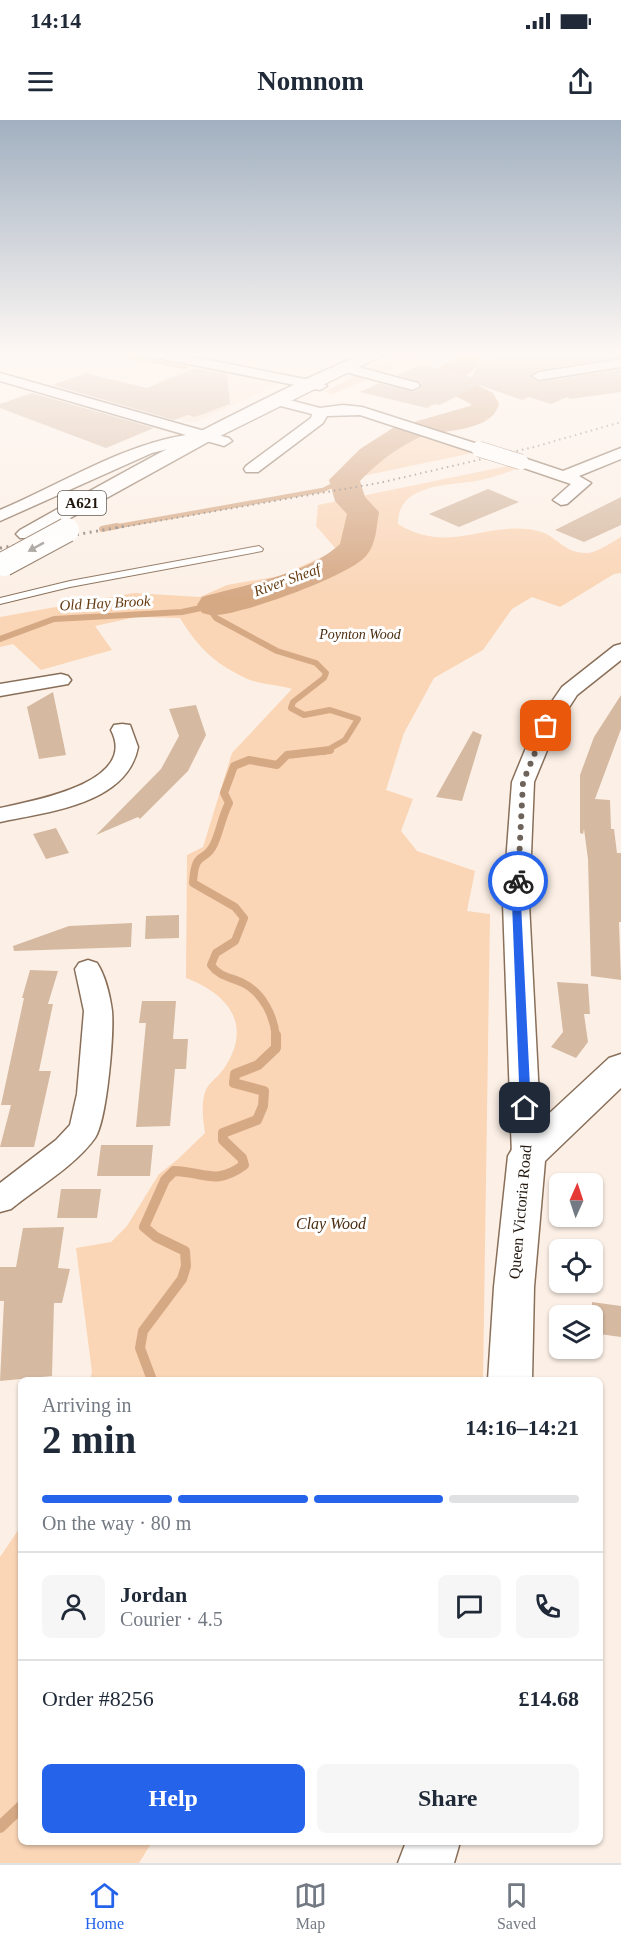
<!DOCTYPE html>
<meta charset="utf-8">
<style>
:root{--surface:#fff;--page:#f6f6f7;--text:#1f2937;--muted:#747a83;--line:#e0e1e3;--accent:#2563eb}
body{margin:0;font-family:"Times New Roman",serif;background:var(--page);color:var(--text);height:100vh;display:flex;flex-direction:column;font-size:22px;white-space:nowrap}
*{box-sizing:border-box;margin:0}
p{font-size:20px;color:var(--muted)}
.icon{flex:none;width:33px;height:33px;fill:none;stroke:currentColor;stroke-width:2;stroke-linecap:round;stroke-linejoin:round}
.map{position:relative;flex:1;overflow:hidden}
.sheet{position:absolute;left:18px;top:1257px;width:585px;height:468px;display:flex;flex-direction:column;background:var(--surface);border-radius:9px;box-shadow:0 2px 4px #0004}
.sheet>*{flex:none}
.needle{width:39px;rotate:3deg}
.tools{position:absolute;left:549px;top:1053px;display:grid;gap:12px}
.tools a{display:grid;place-items:center;width:54px;height:54px;border-radius:9px;background:var(--surface);box-shadow:0 2px 4px #0004;font-size:30px}
.pin{position:absolute;display:grid;place-items:center;width:51px;height:51px;color:#fff;margin:-26px;border-radius:12px;box-shadow:0 3px 9px #0006}
.courier{position:absolute;display:grid;place-items:center;width:60px;height:60px;margin:-30px;border:4px solid #2563eb;border-radius:50%;background:#fff;color:#222;box-shadow:0 2px 8px #0007}
.summary em{font-style:normal;font-weight:800}
.summary div{display:flex;flex-direction:column-reverse}
.summary{display:flex;align-items:center;justify-content:space-between;height:102px;padding:0 24px}
h1{font-size:39px;font-weight:800;line-height:45px}
.bar{display:grid;grid-template-columns:repeat(4,1fr);gap:9px 6px;align-content:center;height:72px;padding:0 24px}
.bar i{height:8px;border-radius:4px;background:var(--line)}
.bar .current{background:var(--accent)}
.bar p{grid-column:span 4}
.line{display:flex;align-items:center;gap:15px;padding:0 24px;border-top:2px solid var(--line)}
.line div{flex:1}
.round{display:grid;place-items:center;flex:none;width:63px;height:63px;border-radius:9px;background:var(--page)}
.cta{display:flex;gap:12px;margin-top:auto;padding:12px 24px}
.cta a{flex:1;height:69px;border-radius:9px;background:var(--accent);color:#fff;font-size:24px;font-weight:800;line-height:69px;text-align:center}
.cta a+a{background:var(--page);color:var(--text)}
.status{display:flex;justify-content:space-between;align-items:center;height:42px;padding:0 30px;background:var(--surface);direction:ltr}
.status svg{height:16px;fill:currentColor}
header{display:flex;justify-content:space-between;align-items:center;height:78px;padding:0 24px;background:var(--surface);font-size:27px;font-weight:800}
.tab-bar{display:flex;justify-content:space-around;align-items:center;height:84px;border-top:2px solid var(--line);background:var(--surface);font-size:16px;color:var(--muted)}
.tab-bar a{display:grid;justify-items:center;gap:3px}
.tab-bar .current{color:var(--accent)}
.map>svg:first-child{display:block}
.built{fill:#fbe5d3}
.green{fill:#fad5b6}
.lines{fill:none;stroke-linecap:round;stroke-linejoin:round}
.stream-far4{stroke:#d6a985;stroke-width:4.5}
.stream-far3{stroke:#d6a985;stroke-width:6}
.stream-far2{stroke:#d6a985;stroke-width:8}
.stream-far1{stroke:#d6a985;stroke-width:10}
.stream{stroke:#d6a985;stroke-width:12}
.river{fill:#d6a985;fill-rule:evenodd}
.building{fill:#d6b9a1}
.service-casing{stroke:#896f59;stroke-width:2}
.minor-casing{stroke:#896f59;stroke-width:3}
.tertiary-casing{stroke:#896f59;stroke-width:3}
.primary-casing{stroke:#896f59;stroke-width:3}
.service{fill:#fff;fill-rule:evenodd}
.minor{fill:#fff;fill-rule:evenodd}
.tertiary{fill:#fff;fill-rule:evenodd}
.primary{fill:#fff;fill-rule:evenodd}
.rail-far1{stroke:#8a7f76;stroke-width:2;stroke-dasharray:1.5 4;stroke-linecap:butt}
.rail{stroke:#8a7f76;stroke-width:3;stroke-dasharray:2 4.5;stroke-linecap:butt}
.minor-bridge-casing{stroke:#896f59;stroke-width:16;stroke-linecap:butt}
.primary-bridge-casing{stroke:#896f59;stroke-width:26;stroke-linecap:butt}
.minor-bridge{stroke:#fff;stroke-width:15}
.primary-bridge{stroke:#fff;stroke-width:24}
.oneway{fill:#9b9793}
.route{fill:#2563eb}
.done{stroke:#6e635a;stroke-width:6;stroke-dasharray:0 10.8}
.labels{text-anchor:middle;dominant-baseline:central;stroke-width:6;stroke-linejoin:round;paint-order:stroke}
.far-park-label{font-size:14px;font-style:italic;fill:#4a2c0f;stroke:#fff}
.shield{fill:#fff;stroke:#645d56;stroke-width:1.5}
.shield-label{font-size:15px;font-weight:bold;fill:#21170e}
.far-water-label{font-size:15px;font-style:italic;fill:#663b0f;stroke:#fff}
.street-label{font-size:16px;fill:#21170e;stroke:#fff}
.park-label{font-size:16px;font-style:italic;fill:#4a2c0f;stroke:#fff}
</style>
<div class="status"><b>14:14</b><svg viewBox="0 0 49 12"><path d="M0 12V9h3v3zM5 12V6h3v6zM10 12V3h3v9zM15 12V0h3v12zM26 1h20v11H26zM47 4h2v5h-2z"/></svg></div>
<header><svg class="icon" aria-label="menu" viewBox="0 0 24 24"><path d="M4 6h16M4 12h16M4 18h16"/></svg>Nomnom<svg class="icon" aria-label="share" viewBox="0 0 24 24"><path d="M12 15V3M7 8l5-5 5 5M5 13v7h14v-7"/></svg></header>
<div class="map">
<svg width="621" height="1743" viewBox="0 0 621 1743">
<rect width="100%" height="100%" fill="#fcf0e6"/>
<!-- built -->
<path class="built" d="M182 248 237 257 248 255 281 263 197 302H187L171 297 151 268Z"/>
<!-- green -->
<path class="green" d="M97 232H123L176 245 138 242Z
M396 232H433L332 274 325 272Z
M409 312 472 333 344 360 359 344Z
M512 345 519 348C503 354 487 360 469 362 442 365 397 367 398 404 450 436 487 399 538 411 557 415 563 434 588 433 598 432 612 422 621 417V453L614 454 560 487 532 477 512 489 483 530 434 558 404 613 386 670 413 679 401 711 417 731 475 751 467 791 490 794 483 1260H90L92 1252 76 1128 111 1122 127 1106 159 1054 177 1040 205 1013C203 999 201 985 205 972 208 963 218 957 223 950 253 907 231 875 186 858L187 735 203 727 232 633 292 569C279 565 263 565 250 560 216 545 199 529 180 498L136 497 95 506 112 530 41 550 13 524 0 527V497L134 473 200 477 227 465 280 456 337 430 316 406 318 385Z
M21 1406V1722H152L139 1743H0V1437Z"/>
<g class="lines">
<!-- stream-far4 -->
<path class="stream-far4" d="M103 232 185 247
M426 232 469 236
M108 408 323 370 344 360"/>
<!-- stream-far3 -->
<path class="stream-far3" d="M102 409 117 406
M0 519 54 499 182 492 215 485 213 494 216 498 277 531 316 543 326 553 324 558 293 582 291 588 304 595 330 590 358 599 345 620 324 632"/>
<!-- stream-far2 -->
<path class="stream-far2" d="M276 917C274 896 263 873 243 863 231 857 219 857 211 845L216 833 235 821 244 798 235 787 193 763C195 728 205 744 214 724 220 711 222 696 229 683L224 673 234 646 249 640 277 645 287 635 330 630"/>
<!-- stream-far1 -->
<path class="stream-far1" d="M152 1260 140 1228 143 1211 182 1159 186 1146 185 1131 156 1117 144 1107 165 1060 174 1051C205 1052 215 1066 244 1045L242 1038 223 1020V1013L257 1000 263 986 264 971 234 963 235 954 258 945 276 928V915"/>
<!-- stream -->
<path class="stream" d="M0 1707 21 1687"/>
<!-- river -->
<path class="river" d="M459 232H485L473 250 463 258 493 273 499 284C491 314 440 308 416 319 395 329 376 344 360 361L365 377 379 392C376 407 377 423 366 436 349 456 243 494 216 495 212 496 207 494 202 493L197 485 202 477C242 466 310 453 340 424L347 394 335 381 329 360 360 329 393 308 470 286 471 284 440 268 436 262 441 246 455 239Z"/>
</g>
<!-- building -->
<path class="building" d="M573 232 578 235 591 232H621V237L539 250 530 257 539 262 621 249V272L570 279 567 277 551 284 529 277 522 280 479 265 440 285 434 284 427 288 360 272 379 263 414 272 422 267 420 262 397 255 422 244 472 257 478 241 484 239 532 233 538 236Z
M195 248 227 254 230 284 195 297 187 295 174 300 52 265 86 253 147 268Z
M32 273 154 308 106 328 0 288V284Z
M488 369 519 382 459 407 429 394Z
M621 377V405L584 422 555 410Z
M53 572 66 635 39 639 27 587Z
M621 575V609L595 679 610 680 611 709H614L617 733H621V802H619L621 860 591 856 588 739 584 709 583 714 580 713V655L594 617Z
M196 585 206 615 188 651 140 699 138 697 96 715 161 649 179 616 169 589Z
M473 611 482 615 462 681 436 677Z
M56 708 69 733 46 739 33 714Z
M179 795V818L145 819 146 796Z
M132 803 131 827 14 831 13 826 69 806Z
M30 850 58 851 48 884H53L39 951H51L34 1027H0L11 985H1L24 878H22Z
M557 862 588 864 590 894H584L588 922 576 938 551 927 563 912Z
M142 881H176L173 919H188L186 949H175L170 1006 136 1007 146 903H139Z
M101 1025H153L150 1056H97Z
M61 1069H101L97 1098H57Z
M64 1107 58 1148 70 1149 62 1183H54L52 1256 0 1261 4 1181H0V1147H16L23 1108Z
M592 1182 621 1186V1217L592 1213Z"/>
<g class="lines">
<!-- service casing -->
<g class="service-casing">
<path id="service" d="M259 426 263 429 262 431 70 467 0 484V478L70 461Z"/>
</g>
<!-- minor casing -->
<g class="minor-casing">
<path id="minor" d="M141 232H168L320 262 327 266 320 270 148 236Z
M621 239V247L539 260 532 256 539 252Z
M343 243 418 263 420 266 413 270 338 250V244Z
M0 253 229 318 232 321 224 326 203 320 152 333 0 401V390C62 364 119 326 186 315L0 261Z
M274 276 320 288 343 285 362 287 484 326 487 329 479 334 360 295 327 296 323 303 258 352H246L244 349 246 346 311 298 312 294 269 283 267 280Z
M621 328V339L579 356 591 363 567 384 561 385 553 380 571 364 515 345 513 342 521 337 563 351Z
M621 524V540L577 575 557 606 534 662 529 783 542 1036 538 1044 527 1048 516 1044 512 1036 503 783 512 662 535 606 562 567 614 526Z
M61 554 68 556 71 560 68 564 0 576V564Z
M122 604 130 605 138 627C127 685 46 692 0 702V688C32 681 139 663 111 610L114 605Z
M88 840 97 843C105 855 110 876 112 891 114 914 107 1000 95 1018 75 1046 38 1067 11 1089L0 1092V1063L56 1020 70 1005 77 974 84 891 75 849 79 843Z"/>
</g>
<!-- tertiary casing -->
<g class="tertiary-casing">
<path id="tertiary" d="M621 934V968L545 1041 534 1167 532 1260H488L494 1167 508 1036 514 1026 609 938Z
M406 1722H460L454 1743H398Z"/>
</g>
<!-- primary casing -->
<g class="primary-casing">
<path id="primary" d="M367 232H389L208 322 34 418H20L16 414 20 410C134 346 247 283 367 232Z"/>
</g>
<!-- service -->
<use href="#service" class="service"/>
<!-- minor -->
<use href="#minor" class="minor"/>
<!-- tertiary -->
<use href="#tertiary" class="tertiary"/>
<!-- primary -->
<use href="#primary" class="primary"/>
<!-- rail-far1 -->
<path class="rail-far1" d="M117 408 379 363 534 327 621 302"/>
<!-- rail -->
<path class="rail" d="M0 428 126 406"/>
<!-- minor-bridge casing -->
<g class="minor-bridge-casing">
<path id="minor-bridge" d="M479 329 521 342"/>
</g>
<!-- primary-bridge casing -->
<g class="primary-bridge-casing">
<path id="primary-bridge" d="M4 444 67 410"/>
</g>
<!-- minor-bridge -->
<use href="#minor-bridge" class="minor-bridge"/>
<!-- primary-bridge -->
<use href="#primary-bridge" class="primary-bridge"/>
</g>
<!-- one-way arrows -->
<defs><path id="oneway-solid" d="M-6-.8H1V-3.2L6.5 0L1 3.2V.8H-6Z" transform="scale(1.5)"/></defs>
<use class="oneway" href="#oneway-solid" transform="translate(36 427) rotate(151)"/>
<!-- sky -->
<linearGradient id="sky" x2="0" y2="1"><stop stop-color="#a1b0c0"/><stop offset="0.49" stop-color="#fef8f4"/><stop offset="1" stop-color="#fef8f4" stop-opacity="0"/></linearGradient>
<rect width="621" height="476" fill="url(#sky)"/>
<!-- route -->
<path class="route" d="M514 759 522 761 521 783 531 988 525 992 520 988 512 783Z"/>
<g class="lines">
<!-- done -->
<path class="done" d="M518 761 523 662 546 606"/>
</g>
<g class="labels">
<!-- far-park labels -->
<g class="far-park-label">
<text x="360" y="514">Poynton Wood</text>
</g>
<!-- shield labels -->
<rect class="shield" x="58" y="371" width="48" height="24" rx="4.5"/>
<g class="shield-label">
<text x="82" y="383">A621</text>
</g>
<!-- far-water labels -->
<g class="far-water-label">
<text transform="translate(287 460) rotate(-20)">River Sheaf</text>
<text transform="translate(105 483) rotate(-3)">Old Hay Brook</text>
</g>
<!-- street labels -->
<g class="street-label">
<text transform="translate(520 1092) rotate(-85)">Queen Victoria Road</text>
</g>
<!-- park labels -->
<g class="park-label">
<text x="331" y="1103">Clay Wood</text>
</g>
</g>
</svg>
<div class="tools">
<a><svg class="needle" viewBox="-14 -14 28 28"><path d="M0-13l5 13h-10z" fill="#e53935"/><path d="M0 13l5-13h-10z" fill="#747a83"/></svg></a>
<a><svg class="icon" aria-label="locate" viewBox="0 0 24 24"><circle cx="12" cy="12" r="6"/><path d="M12 2v4M12 18v4M2 12h4M18 12h4"/></svg></a>
<a><svg class="icon" aria-label="layers" viewBox="0 0 24 24"><path d="M12 4l9 5-9 5-9-5zM3 14l9 5 9-5"/></svg></a>
</div>
<div class="pin" style="left:546px;top:606px;background:#ea580c"><svg class="icon" aria-label="bag" viewBox="0 0 24 24"><path d="M5 8h14l-1 12H6zM9 8a3 3 0 0 1 6 0"/></svg></div>
<div class="pin" style="left:525px;top:988px;background:#1f2937"><svg class="icon" aria-label="home" viewBox="0 0 24 24"><path d="M3 11l9-7 9 7M6 9v11h12V9"/></svg></div>
<div class="courier" style="left:518px;top:761px"><svg class="icon" aria-label="bike" viewBox="0 0 24 24"><circle cx="6" cy="16" r="4"/><circle cx="18" cy="16" r="4"/><path d="M6 16l4-8h5l3 8M10 8l3 8H6M13 5h3"/></svg></div>
<section class="sheet">
<div class="summary"><div><h1>2 min</h1><p>Arriving in</p></div><em>14:16–14:21</em></div>
<div class="bar"><i class="current"></i><i class="current"></i><i class="current"></i><i></i><p>On the way · 80 m</p></div>
<div class="line" style="height:108px"><a class="round"><svg class="icon" aria-label="person" viewBox="0 0 24 24"><circle cx="12" cy="8" r="4"/><path d="M4 21q1-7 8-7t8 7"/></svg></a><div><b>Jordan</b><p>Courier · 4.5</p></div><a class="round"><svg class="icon" aria-label="chat" viewBox="0 0 24 24"><path d="M4 5h16v11H9l-5 4z"/></svg></a><a class="round"><svg class="icon" aria-label="phone" viewBox="0 0 24 24"><path d="M5 4h4l2 5-3 2q2 4 5 5l2-3 5 2v4C11 20 4 13 5 4z"/></svg></a></div>
<div class="line" style="height:78px"><div>Order #8256</div><b>£14.68</b></div>
<div class="cta"><a>Help</a><a>Share</a></div>
</section>
</div>
<nav class="tab-bar">
<a class="current"><svg class="icon" aria-label="home" viewBox="0 0 24 24"><path d="M3 11l9-7 9 7M6 9v11h12V9"/></svg>Home</a>
<a><svg class="icon" aria-label="map" viewBox="0 0 24 24"><path d="M3 6l6-2 6 2 6-2v14l-6 2-6-2-6 2zM9 4v14M15 6v14"/></svg>Map</a>
<a><svg class="icon" aria-label="saved" viewBox="0 0 24 24"><path d="M7 4h10v16l-5-4-5 4z"/></svg>Saved</a>
</nav>
